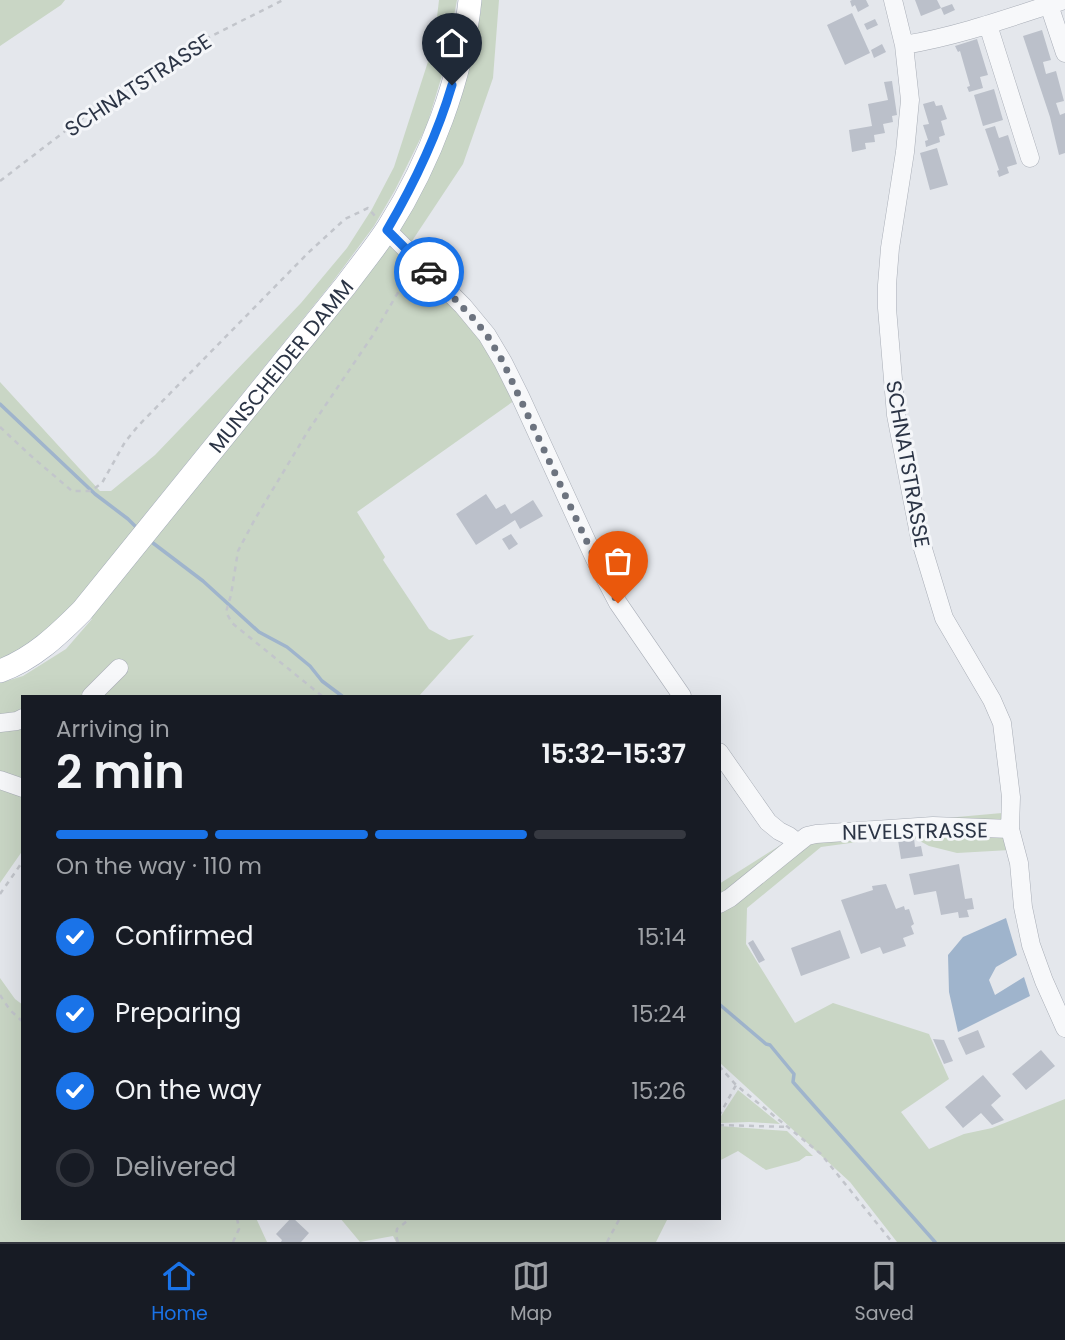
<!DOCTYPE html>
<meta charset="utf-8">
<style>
:root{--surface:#171b24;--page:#242831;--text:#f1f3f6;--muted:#9ea1a6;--line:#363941;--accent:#1a73e8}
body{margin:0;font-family:Poppins,sans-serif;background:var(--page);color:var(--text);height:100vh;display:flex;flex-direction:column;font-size:26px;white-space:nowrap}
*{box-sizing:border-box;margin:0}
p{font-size:23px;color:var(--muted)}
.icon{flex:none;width:38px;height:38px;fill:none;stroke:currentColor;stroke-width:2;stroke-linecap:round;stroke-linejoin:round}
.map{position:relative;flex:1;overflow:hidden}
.details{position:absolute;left:21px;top:695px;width:700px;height:525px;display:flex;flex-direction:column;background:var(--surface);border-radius:0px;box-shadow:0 7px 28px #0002}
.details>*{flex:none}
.pin{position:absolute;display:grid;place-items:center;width:60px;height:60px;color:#fff;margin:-72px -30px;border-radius:50% 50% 50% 0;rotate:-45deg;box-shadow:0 0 7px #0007}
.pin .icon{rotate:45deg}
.courier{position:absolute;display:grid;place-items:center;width:70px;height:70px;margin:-35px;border:5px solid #1a73e8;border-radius:50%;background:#fff;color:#222;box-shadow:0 2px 9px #0007}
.headline em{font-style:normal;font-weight:600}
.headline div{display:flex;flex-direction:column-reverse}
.headline{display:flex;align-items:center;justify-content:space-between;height:119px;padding:0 35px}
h1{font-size:46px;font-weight:600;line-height:52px}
.bar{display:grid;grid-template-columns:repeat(4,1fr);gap:10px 7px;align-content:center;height:84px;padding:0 35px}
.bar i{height:9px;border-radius:5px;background:var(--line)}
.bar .current{background:var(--accent)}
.bar p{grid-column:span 4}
ol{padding:0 35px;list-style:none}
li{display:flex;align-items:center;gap:21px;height:77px}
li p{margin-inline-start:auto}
li .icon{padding:7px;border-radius:50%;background:var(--accent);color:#fff;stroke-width:4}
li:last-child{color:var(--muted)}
li i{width:38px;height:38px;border:4px solid var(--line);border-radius:50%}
.tab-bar{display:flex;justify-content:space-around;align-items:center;height:98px;border-top:2px solid var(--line);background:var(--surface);font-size:19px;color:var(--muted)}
.tab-bar a{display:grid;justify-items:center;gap:4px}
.tab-bar .current{color:var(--accent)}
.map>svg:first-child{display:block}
.green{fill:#c9d6c5}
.water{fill:#9fb4cc}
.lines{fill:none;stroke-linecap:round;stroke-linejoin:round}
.stream{stroke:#9fb4cc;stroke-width:3.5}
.building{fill:#bbc0ca}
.minor-casing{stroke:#a9aeb7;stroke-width:19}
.major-casing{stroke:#a3abb8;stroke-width:24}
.path{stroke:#c2c5cb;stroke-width:2.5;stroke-dasharray:5 5;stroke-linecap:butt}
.minor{stroke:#f7f8fa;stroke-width:18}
.major{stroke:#fff;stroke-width:23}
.done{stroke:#6c737f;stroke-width:7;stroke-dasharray:0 12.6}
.route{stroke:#1a73e8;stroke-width:9}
.labels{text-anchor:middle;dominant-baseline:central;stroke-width:6;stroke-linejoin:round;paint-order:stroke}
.street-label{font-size:21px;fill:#2b3445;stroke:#f4f6f9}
</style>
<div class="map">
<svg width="1065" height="1242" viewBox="0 0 1065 1242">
<rect width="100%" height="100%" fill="#e4e7ec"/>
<!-- green -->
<path class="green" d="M0 0H65L61 5 0 46Z
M439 0H457L443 72 427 125 395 190 374 226 331 284 143 517 161 531 190 495 191 489 357 290 407 215 455 108 481 11V0H499L493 78 463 164 412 241 405 256 484 337 518 398 357 512 385 557 383 560 429 629 449 640 474 635 419 696H23V850L0 883V683L23 676 66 649 92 619 73 604 59 621 8 658 0 660V382L100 491H111L155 455 301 303 347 248 372 209 394 167 434 43Z
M1002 813 1010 850 957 853 929 846 909 835 821 847 747 908 746 944 795 1023 833 1003 929 1034 949 1079 901 1112 929 1149 964 1134 992 1128 1065 1099V1242H897L850 1182 719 1062V884L779 846 812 830Z
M0 978 15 999 23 1005V1218H256L267 1242H0Z
M738 1090 780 1124 750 1122 720 1123 719 1119Z
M719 1126 787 1131 813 1156H806L799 1161 766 1170 738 1151 719 1161Z
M340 1218H668L656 1242H396L393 1236 360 1242Z"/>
<!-- water -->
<path class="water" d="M1006 918 1017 955 996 967 989 980 995 995 1024 977 1030 996 958 1032 949 992 948 955 963 937Z"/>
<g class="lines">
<!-- stream -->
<path class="stream" d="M0 404 95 494 128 519 138 529
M149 540 203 581 259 632 287 647 310 666 322 681 342 696
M719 1004 766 1044 770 1045 794 1074 793 1082 935 1242"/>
</g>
<!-- building -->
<path class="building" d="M852 0H866L869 6 858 12 855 5 852 7 850 1Z
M915 0H937L941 8 921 16Z
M952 4 955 10 944 15 941 8Z
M852 13 870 53 845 65 827 25Z
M875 19 878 25 867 30 864 24Z
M1042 30 1051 60 1043 62 1046 74 1056 71 1064 101 1056 103 1060 115 1065 113V153L1059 155 1050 117 1023 36Z
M977 39 988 75 980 77 983 88 969 92 967 87 970 86 960 51 958 52 955 46Z
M882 44 886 52 874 58 871 50Z
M892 81 897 115 892 116 893 122 883 124 885 133 874 135 875 142 865 143 866 149 852 152 849 130 872 126 868 104 888 100 884 82Z
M994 89 1003 120 983 126 974 95Z
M934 101 936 106 942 105 947 119 941 121 945 135 939 137 940 142 926 147 925 141 928 140 923 125 929 124 923 104Z
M995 126 999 138 1008 135 1017 164 1007 167 1009 173 999 177 997 171 999 170 985 129Z
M937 148 948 185 930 190 920 153Z
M486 494 496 509 505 504 511 514 533 500 543 516 520 529 515 520 476 545 456 514Z
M511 534 518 544 509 550 502 539Z
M914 838 915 847 921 846 923 856 901 859 898 840Z
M959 864 965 899 972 898 974 909 967 910 969 917 959 918 958 912 941 915 936 891 914 895 909 874Z
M886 884 896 909 904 906 905 910 909 909 914 924 911 926 914 934 903 938 906 946 883 954 880 947 861 954 841 900 873 890 872 886Z
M840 930 850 958 801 976 791 948Z
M753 940 765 960 759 963 748 943Z
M978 1030 985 1047 966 1055 958 1038Z
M933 1039 944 1040 953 1061 944 1064Z
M1041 1050 1055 1066 1026 1090 1012 1074Z
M983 1075 1001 1096 991 1105 1004 1120 992 1125 981 1113 963 1128 945 1107Z
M291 1218H293L309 1233 301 1242H281L282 1240 276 1234Z"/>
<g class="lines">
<!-- minor casing -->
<g class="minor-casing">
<path id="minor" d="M893 0 904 45 910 100 905 152 890 248 887 285V308L896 415 920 539 944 618 992 700 1002 723 1011 797 1010 829 1019 863 1023 907 1031 945 1044 981 1065 1028
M1045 0 1049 5 1065 53
M988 25 1030 158
M904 45C959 36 1011 17 1064 0
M387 230 463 306 487 335 503 362 520 396 594 557 618 603 682 696
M91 696 119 668
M0 723 17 721 23 718
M719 752 768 822 779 831 789 836 798 843
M0 780 23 788
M719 904 730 898 798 843 807 836 816 834 933 826 1010 829"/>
</g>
<!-- major casing -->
<g class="major-casing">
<g id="major">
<path id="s1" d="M0 671C33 659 58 635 82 611L346 285C360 266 375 248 388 228 430 162 462 78 470 0"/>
</g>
</g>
<!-- path -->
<path class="path" d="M0 181C54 140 107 97 165 62 203 39 244 20 283 0
M0 427 30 455 72 491H91L102 483 125 442 138 426 308 253 345 219 368 208 375 216
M322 696 232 623 226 612 231 595 238 551 255 519 308 431 373 335 403 284 407 272
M0 894 23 861
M0 995 10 1010 23 1022
M719 1066 736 1085 821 1154 892 1242
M719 1116 736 1085
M719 1125 789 1127
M233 1242 239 1229 237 1218
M398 1242 396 1236 397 1229 411 1218
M607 1242 620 1218"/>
<!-- minor -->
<use href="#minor" class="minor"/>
<!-- major -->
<use href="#major" class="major"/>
</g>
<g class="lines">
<!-- done -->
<path class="done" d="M429 272 472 317 487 335 503 362 594 557 618 603"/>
<!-- route -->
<path class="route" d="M429 272 387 230C414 184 437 136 452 85"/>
</g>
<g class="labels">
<!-- street labels -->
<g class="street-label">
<text transform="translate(138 85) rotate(-33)">SCHNATSTRASSE</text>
<text stroke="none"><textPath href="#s1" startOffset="418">MUNSCHEIDER DAMM</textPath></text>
<text transform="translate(908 464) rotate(80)">SCHNATSTRASSE</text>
<text transform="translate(915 831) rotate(-1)">NEVELSTRASSE</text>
</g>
</g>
</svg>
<div class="pin" style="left:618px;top:603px;background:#ea580c"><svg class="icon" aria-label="bag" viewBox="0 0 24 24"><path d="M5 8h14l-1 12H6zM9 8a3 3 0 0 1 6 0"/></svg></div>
<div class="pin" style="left:452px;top:85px;background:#1f2937"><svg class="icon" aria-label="home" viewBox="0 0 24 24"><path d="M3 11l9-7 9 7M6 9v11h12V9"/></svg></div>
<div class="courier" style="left:429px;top:272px"><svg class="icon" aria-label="car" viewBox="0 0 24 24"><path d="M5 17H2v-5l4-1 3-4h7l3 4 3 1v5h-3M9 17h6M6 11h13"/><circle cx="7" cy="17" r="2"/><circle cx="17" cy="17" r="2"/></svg></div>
<section class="details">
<div class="headline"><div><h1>2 min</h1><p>Arriving in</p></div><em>15:32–15:37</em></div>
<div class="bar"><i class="current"></i><i class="current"></i><i class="current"></i><i></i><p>On the way · 110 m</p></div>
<ol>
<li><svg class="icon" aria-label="check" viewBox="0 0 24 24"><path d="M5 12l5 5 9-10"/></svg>Confirmed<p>15:14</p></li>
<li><svg class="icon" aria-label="check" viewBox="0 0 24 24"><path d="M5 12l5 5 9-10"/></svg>Preparing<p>15:24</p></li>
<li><svg class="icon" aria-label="check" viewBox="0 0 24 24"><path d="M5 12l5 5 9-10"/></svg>On the way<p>15:26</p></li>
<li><i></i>Delivered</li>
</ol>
</section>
</div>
<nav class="tab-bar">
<a class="current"><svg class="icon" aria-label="home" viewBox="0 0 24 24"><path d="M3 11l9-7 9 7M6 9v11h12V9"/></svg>Home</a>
<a><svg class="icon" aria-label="map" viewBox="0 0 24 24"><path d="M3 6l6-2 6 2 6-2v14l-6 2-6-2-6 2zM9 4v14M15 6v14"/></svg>Map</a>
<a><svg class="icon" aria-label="saved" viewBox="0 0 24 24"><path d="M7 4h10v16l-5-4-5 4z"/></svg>Saved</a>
</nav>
